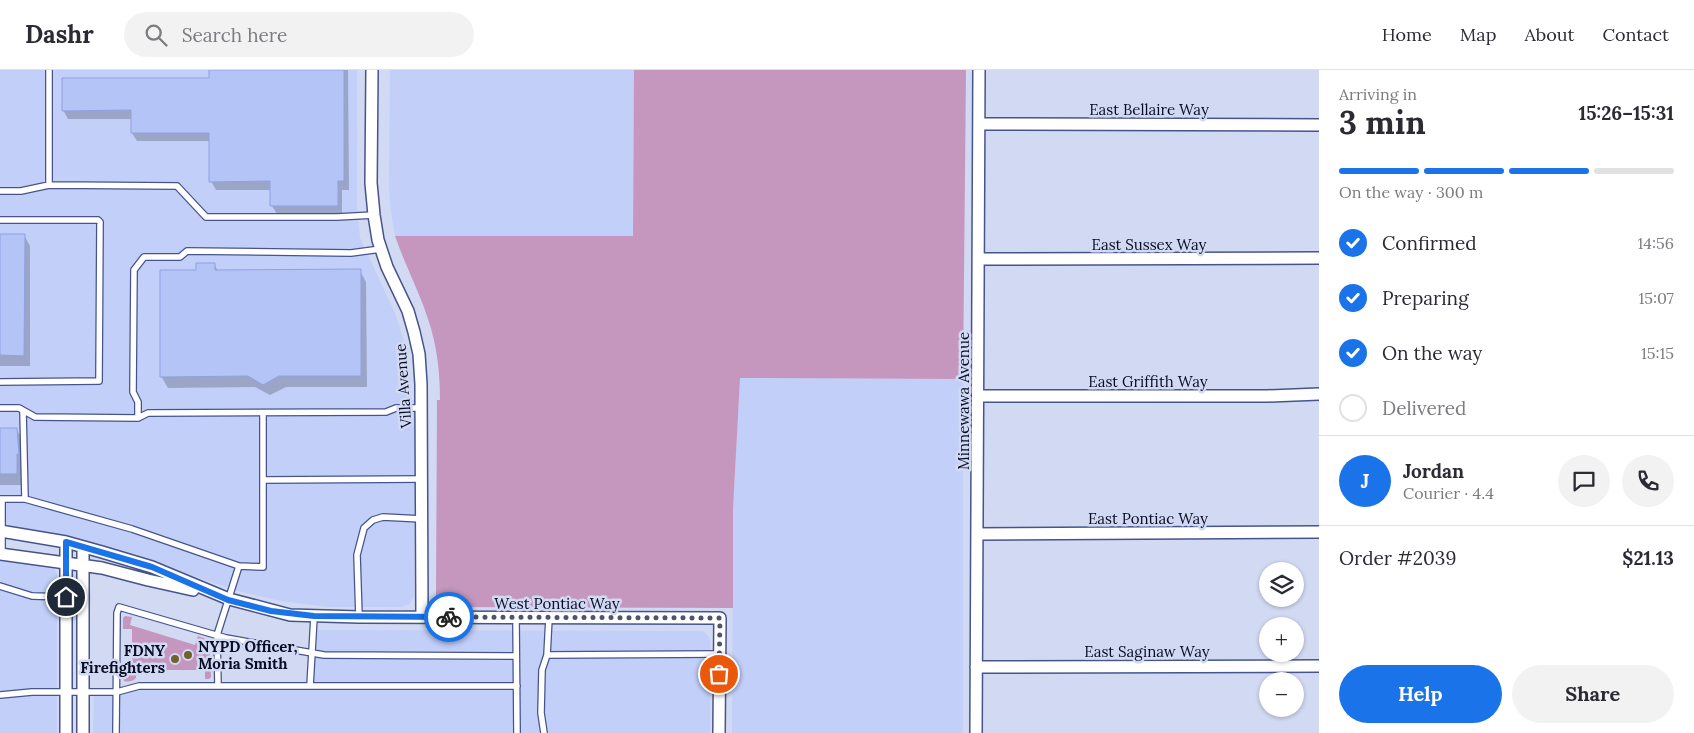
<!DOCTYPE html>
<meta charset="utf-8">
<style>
:root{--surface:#fff;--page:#f2f2f3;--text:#2b2b33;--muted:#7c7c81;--line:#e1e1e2;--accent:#1a73e8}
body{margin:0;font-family:Lora,serif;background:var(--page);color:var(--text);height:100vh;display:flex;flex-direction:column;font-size:19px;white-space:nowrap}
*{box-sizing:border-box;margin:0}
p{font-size:16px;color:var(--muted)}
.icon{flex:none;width:28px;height:28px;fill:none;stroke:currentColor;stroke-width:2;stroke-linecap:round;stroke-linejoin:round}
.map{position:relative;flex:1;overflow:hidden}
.panel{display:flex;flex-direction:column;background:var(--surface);width:375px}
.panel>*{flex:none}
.buttons{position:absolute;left:1259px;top:492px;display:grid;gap:10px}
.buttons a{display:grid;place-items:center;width:45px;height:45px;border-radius:50%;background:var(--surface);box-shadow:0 1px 4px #0004;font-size:25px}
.pin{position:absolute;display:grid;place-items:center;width:42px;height:42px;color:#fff;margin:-21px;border:2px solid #fff;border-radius:50%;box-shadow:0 1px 5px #0007}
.courier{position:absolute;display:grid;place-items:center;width:50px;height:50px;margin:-25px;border:4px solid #1a73e8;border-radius:50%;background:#fff;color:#222;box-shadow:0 1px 6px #0007}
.summary em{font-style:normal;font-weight:800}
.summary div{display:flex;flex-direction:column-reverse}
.summary{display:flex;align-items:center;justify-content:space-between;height:85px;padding:0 20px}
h1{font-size:32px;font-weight:800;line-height:38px}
.bar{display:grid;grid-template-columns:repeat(4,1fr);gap:8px 5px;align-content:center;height:60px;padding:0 20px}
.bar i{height:6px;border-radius:4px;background:var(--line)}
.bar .current{background:var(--accent)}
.bar p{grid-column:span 4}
.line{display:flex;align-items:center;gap:12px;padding:0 20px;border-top:1px solid var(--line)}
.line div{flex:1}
.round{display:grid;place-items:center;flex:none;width:52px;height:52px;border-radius:26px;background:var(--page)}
ol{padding:0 20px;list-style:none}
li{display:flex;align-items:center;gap:15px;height:55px}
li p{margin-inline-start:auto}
li .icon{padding:5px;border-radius:50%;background:var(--accent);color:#fff;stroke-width:4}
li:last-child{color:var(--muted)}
li i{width:28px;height:28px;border:2px solid var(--line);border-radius:50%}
.primary-button{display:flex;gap:10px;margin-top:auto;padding:10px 20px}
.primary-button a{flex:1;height:58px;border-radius:30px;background:var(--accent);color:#fff;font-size:20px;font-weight:800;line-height:58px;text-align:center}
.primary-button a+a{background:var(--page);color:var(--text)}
header{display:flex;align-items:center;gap:30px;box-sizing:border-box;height:70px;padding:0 25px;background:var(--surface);border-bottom:1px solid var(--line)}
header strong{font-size:24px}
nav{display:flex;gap:28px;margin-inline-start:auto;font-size:18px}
.search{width:350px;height:45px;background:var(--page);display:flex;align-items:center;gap:12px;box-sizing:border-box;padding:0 18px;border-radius:28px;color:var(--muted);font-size:19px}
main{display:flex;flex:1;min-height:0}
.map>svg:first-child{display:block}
.built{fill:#c1cff9}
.green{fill:#c597be}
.shadow{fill:#0003}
.building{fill:#b5c4f7;stroke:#90a1df}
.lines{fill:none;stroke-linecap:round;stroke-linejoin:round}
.lane-casing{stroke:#46548b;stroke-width:8}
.street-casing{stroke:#46548b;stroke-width:14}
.lane{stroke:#fff;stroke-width:5.5}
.street{stroke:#fff;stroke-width:11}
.done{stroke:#4e546c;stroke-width:5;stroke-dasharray:0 9}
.route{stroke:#1a73e8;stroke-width:6}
.poi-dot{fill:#71612f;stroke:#d1d9f3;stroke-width:2}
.labels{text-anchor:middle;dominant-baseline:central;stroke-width:5;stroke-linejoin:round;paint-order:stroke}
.street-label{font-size:15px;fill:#080d23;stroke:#d1d9f3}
.poi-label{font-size:15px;font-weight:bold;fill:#080d23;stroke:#d1d9f3;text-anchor:start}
</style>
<header>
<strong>Dashr</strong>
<div class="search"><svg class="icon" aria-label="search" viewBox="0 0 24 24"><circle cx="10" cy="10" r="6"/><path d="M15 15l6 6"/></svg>Search here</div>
<nav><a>Home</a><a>Map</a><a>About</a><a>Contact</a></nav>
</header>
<main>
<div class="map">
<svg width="1319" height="663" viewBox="0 0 1319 663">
<rect width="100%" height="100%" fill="#d1d9f3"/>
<!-- built -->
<path class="built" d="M0 0H357V136L360 168 395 243 403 268 409 297 410 330H414V526L410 534 402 537H329L281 531 238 521 94 473 59 465 0 453Z
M390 0H634L633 166H395L391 142 389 118Z
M740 308 963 309V663H732L733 439Z
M0 491 49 497 54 499 57 504V663H0Z
M313 560 703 561 709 567 710 571V663H93L94 622H116L139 616H310Z"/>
<!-- green -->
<path class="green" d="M634 0H966L963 309 740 308 733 439V538L444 537 438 531 436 526 437 330H440C440 302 437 275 428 249 419 221 405 195 395 166H633Z
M125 546 132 547 130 555 195 575 198 566 209 570 211 607 209 609H205V600H136V608C132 612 128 612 124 611L122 605H132V559H123V548Z"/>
<!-- shadow -->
<path class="shadow" d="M210 0H351H348L349 120H342V144H277L272 136 271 120H216L211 111V71H137L132 63V49H68L63 40 210 9Z
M0 165H24L30 176V296H0Z
M214 194 218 201H360L366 212 367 317H286L270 325 255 317 168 318 161 306 197 201Z
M0 360H17L23 371V415H0Z"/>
<!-- building -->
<path class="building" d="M209 0H344V111H338V136H270V111L209 112V63H131V40L62 41V8H209Z
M0 164H25L24 286 0 285Z
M196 193H215V200L361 199V306H279L263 315 248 306 160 307V200H196Z
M0 358H17L19 384H17V404H0Z"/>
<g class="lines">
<!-- lane casing -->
<g class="lane-casing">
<path id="lane" d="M49 115V0
M0 121H21L49 115 177 116 206 147H337L374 145
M0 150H98L100 152 99 311 0 312
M0 338H19L35 347 138 348 148 343 386 342 396 338H422
M23 341 25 429
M138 348V332L133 322 134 200 144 187H180L187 181 351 183 381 179
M263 410 422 409
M0 429H25L132 459 239 496 263 497V343
M2 484V429
M0 516 32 526 66 527
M359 547 357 485 364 458 373 450 383 447 422 449
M516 548 517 663
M547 585 719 584
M218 616 217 565 239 496
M310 616 314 547
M0 625 32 622H117L139 616H517
M116 663 117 543 119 537 226 568 324 585 516 586
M544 663 541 643 542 600 547 585 549 548"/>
</g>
<!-- street casing -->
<g class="street-casing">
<path id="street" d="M372 0 371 113 374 145 378 170 387 197 408 241 414 262 419 284 421 314 422 547
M980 54 1319 55
M979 189 1319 188
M978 326H1267L1319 324
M0 461 66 472 102 482 152 497 229 529 290 545 359 547 720 548 719 663
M977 464 1319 462
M66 472V663
M0 484 102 498 148 510 193 520
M976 597 1319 596
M83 663V477
M976 663 979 0"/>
</g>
<!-- lane -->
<use href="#lane" class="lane"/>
<!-- street -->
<use href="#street" class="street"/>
</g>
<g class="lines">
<!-- done -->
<path class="done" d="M449 547 720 548 719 604"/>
<!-- route -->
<path class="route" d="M66 527V472L152 497 228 530 271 541 314 546 449 547"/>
</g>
<!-- markers -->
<g class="poi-dot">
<circle cx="188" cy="585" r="5"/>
<circle cx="175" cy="589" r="5"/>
</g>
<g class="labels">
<!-- street labels -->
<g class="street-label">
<text x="1149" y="39">East Bellaire Way</text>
<text x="1149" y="174">East Sussex Way</text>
<text x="1148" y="311">East Griffith Way</text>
<text transform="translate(403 316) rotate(-94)">Villa Avenue</text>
<text transform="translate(963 331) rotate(-90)">Minnewawa Avenue</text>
<text x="1148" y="448">East Pontiac Way</text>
<text x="557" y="533">West Pontiac Way</text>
<text x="1147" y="581">East Saginaw Way</text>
</g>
<!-- poi labels -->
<g class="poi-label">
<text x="198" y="576">NYPD Officer,<tspan x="198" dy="17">Moria Smith</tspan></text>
<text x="165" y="580" text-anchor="end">FDNY<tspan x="165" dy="17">Firefighters</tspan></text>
</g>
</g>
</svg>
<div class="buttons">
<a><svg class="icon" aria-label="layers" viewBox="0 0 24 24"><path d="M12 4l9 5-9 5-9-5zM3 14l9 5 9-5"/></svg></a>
<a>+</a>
<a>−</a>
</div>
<div class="pin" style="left:719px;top:604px;background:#ea580c"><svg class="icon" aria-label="bag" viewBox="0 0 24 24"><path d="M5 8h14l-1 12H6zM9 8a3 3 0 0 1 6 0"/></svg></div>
<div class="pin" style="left:66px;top:527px;background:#1f2937"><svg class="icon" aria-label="home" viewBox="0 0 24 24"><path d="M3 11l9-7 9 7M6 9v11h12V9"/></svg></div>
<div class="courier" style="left:449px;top:547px"><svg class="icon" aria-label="bike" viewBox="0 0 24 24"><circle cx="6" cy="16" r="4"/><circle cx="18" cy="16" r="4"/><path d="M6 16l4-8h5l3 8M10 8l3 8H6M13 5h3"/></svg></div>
</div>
<section class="panel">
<div class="summary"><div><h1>3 min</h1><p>Arriving in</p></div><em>15:26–15:31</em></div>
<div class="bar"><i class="current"></i><i class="current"></i><i class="current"></i><i></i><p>On the way · 300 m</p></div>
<ol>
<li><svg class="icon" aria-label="check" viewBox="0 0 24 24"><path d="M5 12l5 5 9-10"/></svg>Confirmed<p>14:56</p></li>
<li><svg class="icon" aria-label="check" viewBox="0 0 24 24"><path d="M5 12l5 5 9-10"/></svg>Preparing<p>15:07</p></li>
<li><svg class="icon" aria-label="check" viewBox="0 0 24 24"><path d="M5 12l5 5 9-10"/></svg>On the way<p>15:15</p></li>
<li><i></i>Delivered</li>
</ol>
<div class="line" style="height:90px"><b class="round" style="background:var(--accent);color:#fff">J</b><div><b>Jordan</b><p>Courier · 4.4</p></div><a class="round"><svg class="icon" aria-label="chat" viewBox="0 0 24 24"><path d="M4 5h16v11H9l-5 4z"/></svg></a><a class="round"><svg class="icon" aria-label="phone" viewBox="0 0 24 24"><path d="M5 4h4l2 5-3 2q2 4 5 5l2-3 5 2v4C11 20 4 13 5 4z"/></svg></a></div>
<div class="line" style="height:65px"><div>Order #2039</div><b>$21.13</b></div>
<div class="primary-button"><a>Help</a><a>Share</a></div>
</section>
</main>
